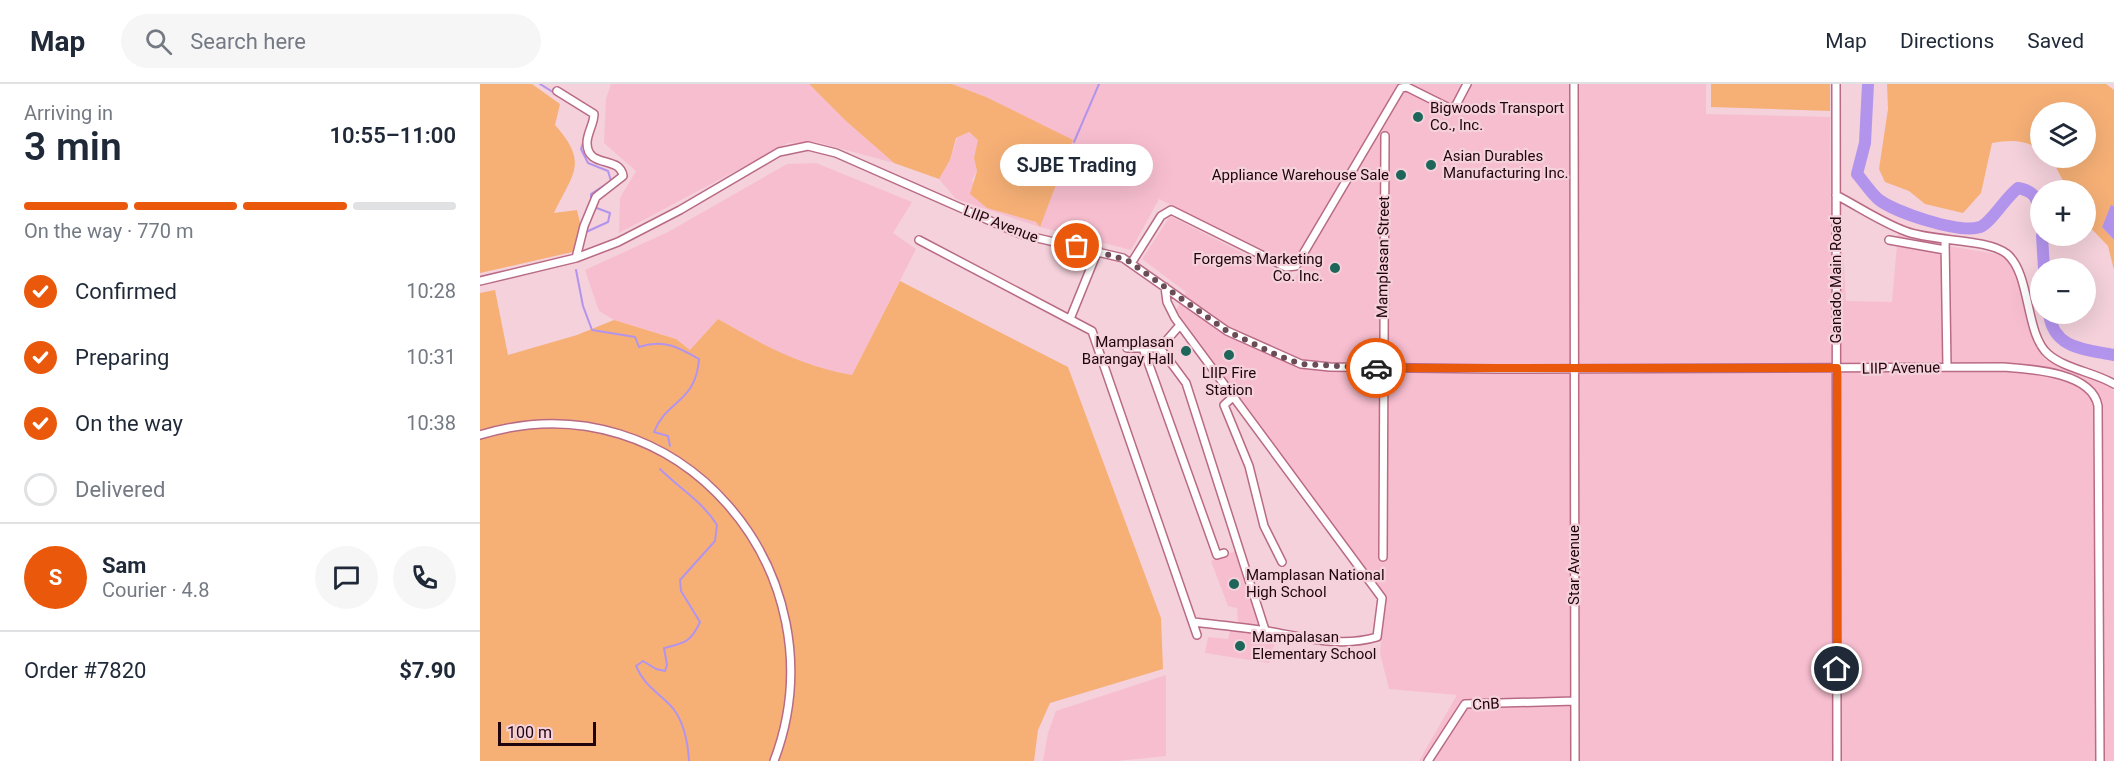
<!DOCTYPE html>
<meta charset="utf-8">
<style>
:root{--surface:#fff;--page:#f6f6f7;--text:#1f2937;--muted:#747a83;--line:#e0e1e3;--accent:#ea580c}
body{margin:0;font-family:Roboto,sans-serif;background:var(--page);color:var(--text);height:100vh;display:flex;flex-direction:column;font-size:22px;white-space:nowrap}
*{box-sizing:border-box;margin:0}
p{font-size:20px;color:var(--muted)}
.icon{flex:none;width:33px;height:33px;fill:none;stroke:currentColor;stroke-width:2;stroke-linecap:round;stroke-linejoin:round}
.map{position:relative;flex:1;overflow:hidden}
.sheet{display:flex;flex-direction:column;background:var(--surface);width:480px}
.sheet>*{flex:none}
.tools{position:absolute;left:1550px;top:18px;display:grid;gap:12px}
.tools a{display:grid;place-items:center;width:66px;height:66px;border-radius:50%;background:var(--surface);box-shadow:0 6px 24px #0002;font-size:30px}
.scale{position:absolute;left:18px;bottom:15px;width:98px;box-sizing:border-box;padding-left:6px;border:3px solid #1f040e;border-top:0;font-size:16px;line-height:21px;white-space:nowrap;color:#1f040e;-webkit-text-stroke:4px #f4d1db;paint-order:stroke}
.pin{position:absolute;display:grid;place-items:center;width:51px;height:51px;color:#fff;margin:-26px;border:3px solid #fff;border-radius:50%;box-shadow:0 2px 6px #0007}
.courier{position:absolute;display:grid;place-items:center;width:60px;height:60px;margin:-30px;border:4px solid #ea580c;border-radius:50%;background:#fff;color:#222;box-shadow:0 2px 8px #0007}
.bubble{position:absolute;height:42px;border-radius:21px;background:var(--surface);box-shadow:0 6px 24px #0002;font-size:20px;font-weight:600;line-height:42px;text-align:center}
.headline em{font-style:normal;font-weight:600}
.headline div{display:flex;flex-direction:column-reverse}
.headline{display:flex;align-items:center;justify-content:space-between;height:102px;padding:0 24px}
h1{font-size:39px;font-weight:600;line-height:45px}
.bar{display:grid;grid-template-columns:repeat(4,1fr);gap:9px 6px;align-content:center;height:72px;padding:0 24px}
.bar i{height:8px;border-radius:4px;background:var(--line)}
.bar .on{background:var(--accent)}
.bar p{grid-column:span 4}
.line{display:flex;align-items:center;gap:15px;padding:0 24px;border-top:2px solid var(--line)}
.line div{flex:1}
.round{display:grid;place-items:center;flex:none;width:63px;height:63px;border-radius:32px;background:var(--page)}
ol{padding:0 24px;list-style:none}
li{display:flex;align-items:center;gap:18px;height:66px}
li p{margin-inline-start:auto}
li .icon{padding:6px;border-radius:50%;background:var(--accent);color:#fff;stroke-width:4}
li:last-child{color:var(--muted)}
li i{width:33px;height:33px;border:3px solid var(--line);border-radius:50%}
header{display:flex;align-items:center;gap:36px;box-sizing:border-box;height:84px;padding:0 30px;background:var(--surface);border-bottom:2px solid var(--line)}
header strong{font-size:28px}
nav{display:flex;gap:33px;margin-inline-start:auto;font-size:21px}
.search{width:420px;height:54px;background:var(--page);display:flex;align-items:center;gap:15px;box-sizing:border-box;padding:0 21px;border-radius:33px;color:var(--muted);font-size:22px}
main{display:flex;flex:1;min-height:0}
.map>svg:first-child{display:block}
.built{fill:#f7becf}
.green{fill:#f6b076}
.water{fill:#b394ed}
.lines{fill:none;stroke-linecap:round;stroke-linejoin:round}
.stream{stroke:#b394ed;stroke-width:2}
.river{stroke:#b394ed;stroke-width:12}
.minor-casing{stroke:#b96b85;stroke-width:10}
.minor{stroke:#fff;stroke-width:7}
.done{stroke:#6a4c56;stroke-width:6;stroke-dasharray:0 10.8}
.route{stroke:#ea580c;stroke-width:8}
.poi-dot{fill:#1f665a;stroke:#f4d1db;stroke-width:2}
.labels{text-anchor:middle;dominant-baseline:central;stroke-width:4.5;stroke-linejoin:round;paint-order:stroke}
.poi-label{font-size:15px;fill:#1f040e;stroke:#f4d1db;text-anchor:start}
.street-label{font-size:15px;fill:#1f040e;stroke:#f4d1db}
</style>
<header>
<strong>Map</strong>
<div class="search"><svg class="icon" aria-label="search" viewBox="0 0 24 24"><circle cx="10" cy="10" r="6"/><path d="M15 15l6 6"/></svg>Search here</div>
<nav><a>Map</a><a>Directions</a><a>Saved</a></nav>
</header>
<main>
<section class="sheet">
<div class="headline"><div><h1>3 min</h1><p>Arriving in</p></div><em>10:55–11:00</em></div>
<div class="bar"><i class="on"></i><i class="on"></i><i class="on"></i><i></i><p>On the way · 770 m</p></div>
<ol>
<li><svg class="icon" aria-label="check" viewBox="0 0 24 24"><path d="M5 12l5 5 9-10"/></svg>Confirmed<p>10:28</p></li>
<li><svg class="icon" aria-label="check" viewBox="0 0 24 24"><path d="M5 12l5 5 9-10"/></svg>Preparing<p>10:31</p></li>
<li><svg class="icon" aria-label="check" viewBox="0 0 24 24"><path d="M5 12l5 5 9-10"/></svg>On the way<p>10:38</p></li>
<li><i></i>Delivered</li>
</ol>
<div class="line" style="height:108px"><b class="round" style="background:var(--accent);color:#fff">S</b><div><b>Sam</b><p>Courier · 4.8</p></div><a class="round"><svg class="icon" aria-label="chat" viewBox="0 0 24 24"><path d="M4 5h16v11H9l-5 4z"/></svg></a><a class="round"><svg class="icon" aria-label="phone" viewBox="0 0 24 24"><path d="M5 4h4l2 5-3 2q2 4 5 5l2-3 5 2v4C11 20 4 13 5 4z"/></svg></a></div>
<div class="line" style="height:78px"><div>Order #7820</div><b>$7.90</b></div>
</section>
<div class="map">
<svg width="1634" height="677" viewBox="0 0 1634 677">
<rect width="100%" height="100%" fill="#f4d1db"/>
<!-- built -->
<path class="built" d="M131 0H329L366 37 414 79 336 58 308 59 139 149 140 114 156 87 124 59 126 15Z
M472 0H919L816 177 810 179 679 115 651 166 560 143 476 115 459 95 470 76 477 54 488 48 499 56 494 74 497 87 492 96 507 124 556 138 506 13Z
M929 0H983L975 16 967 21Z
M992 0H1226V30L1350 33 1351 170 1363 169 1366 217 1412 218 1418 149 1450 159 1523 171 1536 186 1553 250 1564 275 1626 300 1634 307V677H939L977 611 909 605 900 569 906 516 696 226 706 208 662 175 690 132 814 195 925 5 970 30 980 25Z
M336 79 432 118 413 149 436 165 372 291 340 285 296 269 238 235 210 266 196 255 134 236 119 227 105 186 188 148 307 80Z
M758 466 782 543 758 540 757 524 748 522 731 477Z
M751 544 797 551 789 579 725 569 728 553 748 555Z
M686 591V672L637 677H563L568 649 576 627Z"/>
<!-- green -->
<path class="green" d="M0 0H52L80 20 75 41C109 79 93 89 74 129L97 126 101 143 97 167 0 189Z
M329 0H472L506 13 593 56 560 143 556 138 507 124 490 110 497 87 494 74 498 56 489 48 476 54 470 76 459 95 414 79 366 37Z
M1231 0H1350V27L1231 23Z
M1407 0H1626L1634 6V122H1631L1622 143 1634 156V186L1628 162 1605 138V106H1588L1571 74H1605V28H1560V66C1545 55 1529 56 1512 59L1501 109 1483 129 1445 120 1429 107 1405 98 1399 85 1408 25Z
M420 197 588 283 681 534 683 585 570 619 558 646 554 677H0V209L15 206 28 271 97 251 134 236 196 255 210 266 238 235C283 261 319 281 372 291Z"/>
<!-- water -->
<path class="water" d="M1631 121 1634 122V156L1622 143Z"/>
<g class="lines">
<!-- stream -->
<path class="stream" d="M60 0 95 22
M105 53 101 65 108 79 128 87 131 97 111 110V119
M594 58 619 0
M106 148 128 138 130 129 114 123
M96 186 103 222 112 246 155 253 159 263C184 255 198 263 219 275 216 319 186 316 174 348L188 352 190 362
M180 385C200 405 222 417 237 441L235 457 200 496 201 507 220 538C211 558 205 559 184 564L187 581 185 587 176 585 163 577 156 582C164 601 175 606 189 620 203 633 208 658 209 677"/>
<!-- river -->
<path class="river" d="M1388 0 1385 59 1377 90C1384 98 1390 108 1398 115 1414 128 1479 150 1500 143 1511 139 1525 114 1538 104 1553 107 1556 112 1560 126
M1562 152 1564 184
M1569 230C1574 265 1604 265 1634 271"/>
<!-- minor casing -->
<g class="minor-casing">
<path id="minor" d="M1094 0 1095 677
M1356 0 1357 677
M77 7 114 30C114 40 107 49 107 59 107 85 140 71 143 92L116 113 104 142 96 174
M1356 111C1379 123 1401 138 1425 147 1452 158 1507 154 1527 170 1551 190 1545 250 1568 270 1585 285 1614 288 1634 300
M439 156 612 247 717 551
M1409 156 1465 166
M1465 156 1467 283
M652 178 681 132 691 126 806 183 816 182 921 4 927 3 971 25 976 21 987 0
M0 197 96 174 138 158 200 126 299 68 328 62 356 69 540 150 643 174 747 247 821 280 850 283 1017 285 1523 283C1551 285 1612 288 1618 322L1620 677
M685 203 687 218 695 234 902 514 897 553C860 564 823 553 787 547 762 543 737 541 713 538
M590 235 618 166
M647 264H680
M663 264 737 471 744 469
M680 264 706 299 785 546
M680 264 700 241
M754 312 744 321 769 382 784 442 802 478
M0 351C198 290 365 490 294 677
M903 473 905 52
M948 677 985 620 1095 617"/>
</g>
<!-- minor -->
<use href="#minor" class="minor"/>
</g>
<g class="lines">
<!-- done -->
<path class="done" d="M597 162 647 176 747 247 799 272 821 280 896 284"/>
<!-- route -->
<path class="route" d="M896 284H1357V585"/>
</g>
<!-- markers -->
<g class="poi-dot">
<circle cx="938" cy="33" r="6"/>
<circle cx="951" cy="81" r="6"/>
<circle cx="921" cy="91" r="6"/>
<circle cx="855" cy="184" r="6"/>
<circle cx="706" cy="267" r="6"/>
<circle cx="749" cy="271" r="6"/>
<circle cx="754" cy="500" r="6"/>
<circle cx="760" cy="562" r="6"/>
</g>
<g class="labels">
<!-- poi labels -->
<g class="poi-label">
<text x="950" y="24">Bigwoods Transport<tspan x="950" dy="17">Co., Inc.</tspan></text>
<text x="963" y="72">Asian Durables<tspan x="963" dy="17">Manufacturing Inc.</tspan></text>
<text x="909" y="91" text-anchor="end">Appliance Warehouse Sale</text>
<text x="843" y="175" text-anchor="end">Forgems Marketing<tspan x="843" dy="17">Co. Inc.</tspan></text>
<text x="694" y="258" text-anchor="end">Mamplasan<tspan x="694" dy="17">Barangay Hall</tspan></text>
<text x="749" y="289" text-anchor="middle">LIIP Fire<tspan x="749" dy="17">Station</tspan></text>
<text x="766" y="491">Mamplasan National<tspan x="766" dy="17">High School</tspan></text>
<text x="772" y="553">Mampalasan<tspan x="772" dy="17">Elementary School</tspan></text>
</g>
<!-- street labels -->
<g class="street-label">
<text transform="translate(521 140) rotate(21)">LIIP Avenue</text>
<text transform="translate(903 173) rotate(-89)">Mamplasan Street</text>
<text transform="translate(1356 196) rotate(-90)">Ganado Main Road</text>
<text transform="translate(1421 284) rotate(-1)">LIIP Avenue</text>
<text transform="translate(1094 481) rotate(-90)">Star Avenue</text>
<text transform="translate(1006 620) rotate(-3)">CnB</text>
</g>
</g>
</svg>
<div class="tools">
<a><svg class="icon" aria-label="layers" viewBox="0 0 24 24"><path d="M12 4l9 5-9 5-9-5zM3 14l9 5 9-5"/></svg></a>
<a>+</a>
<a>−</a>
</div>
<div class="scale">100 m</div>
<div class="pin" style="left:597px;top:162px;background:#ea580c"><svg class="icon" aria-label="bag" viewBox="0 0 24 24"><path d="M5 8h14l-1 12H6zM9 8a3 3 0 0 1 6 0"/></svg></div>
<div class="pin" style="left:1357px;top:585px;background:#1f2937"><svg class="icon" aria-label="home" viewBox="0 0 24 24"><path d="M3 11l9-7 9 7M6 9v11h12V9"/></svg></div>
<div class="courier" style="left:896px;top:284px"><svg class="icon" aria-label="car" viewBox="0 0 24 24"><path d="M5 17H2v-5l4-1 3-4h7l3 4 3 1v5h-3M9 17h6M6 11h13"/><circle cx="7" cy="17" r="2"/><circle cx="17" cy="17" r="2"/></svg></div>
<div class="bubble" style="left:520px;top:60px;width:153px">SJBE Trading</div>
</div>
</main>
